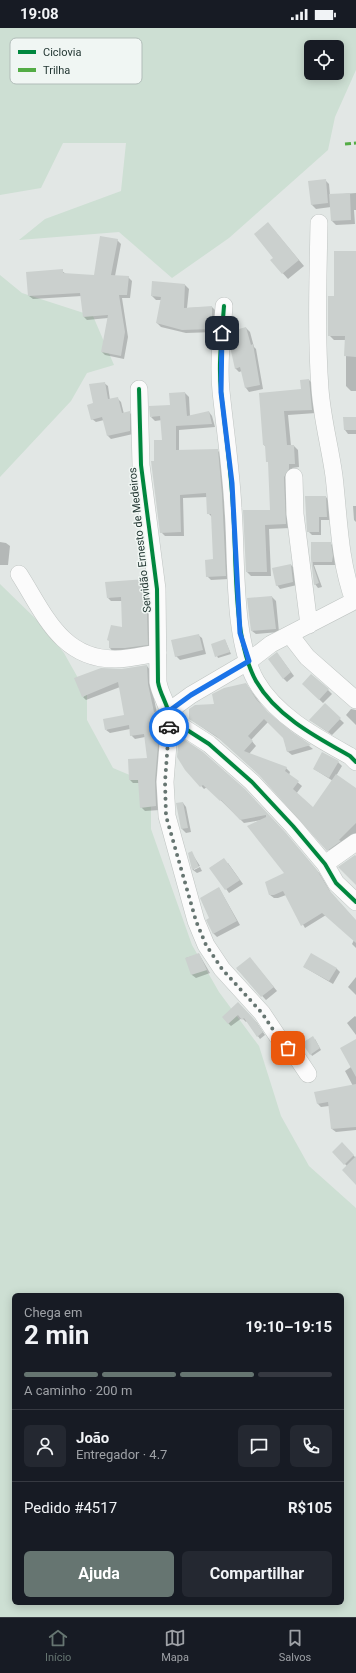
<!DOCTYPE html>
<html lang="pt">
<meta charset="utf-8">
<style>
:root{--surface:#171b24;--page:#242831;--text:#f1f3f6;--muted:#9ea1a6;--line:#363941;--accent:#667571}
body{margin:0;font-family:Roboto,sans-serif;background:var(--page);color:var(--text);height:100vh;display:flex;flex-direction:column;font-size:15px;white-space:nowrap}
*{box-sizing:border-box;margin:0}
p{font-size:13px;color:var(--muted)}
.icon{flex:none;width:22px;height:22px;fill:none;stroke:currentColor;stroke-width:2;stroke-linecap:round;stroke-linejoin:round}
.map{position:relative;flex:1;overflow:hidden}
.side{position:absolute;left:12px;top:1265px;width:332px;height:312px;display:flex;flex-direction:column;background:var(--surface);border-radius:6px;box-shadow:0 2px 10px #0003}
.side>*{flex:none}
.buttons{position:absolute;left:304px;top:12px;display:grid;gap:8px}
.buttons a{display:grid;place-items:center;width:40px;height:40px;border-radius:6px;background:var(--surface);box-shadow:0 2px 10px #0003;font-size:20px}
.pin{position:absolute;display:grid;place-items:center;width:34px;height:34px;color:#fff;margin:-17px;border-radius:8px;box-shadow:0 2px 6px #0006}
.courier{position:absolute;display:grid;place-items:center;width:40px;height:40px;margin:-20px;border:3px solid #1a73e8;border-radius:50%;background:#fff;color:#222;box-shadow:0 1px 5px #0007}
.summary em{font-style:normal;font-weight:700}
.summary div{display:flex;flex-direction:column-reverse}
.summary{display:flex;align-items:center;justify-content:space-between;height:68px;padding:0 12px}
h1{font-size:26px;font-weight:700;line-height:30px}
.bar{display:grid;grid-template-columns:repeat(4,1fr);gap:6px 4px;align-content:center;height:48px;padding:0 12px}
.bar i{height:5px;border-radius:3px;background:var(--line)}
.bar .selected{background:var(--accent)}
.bar p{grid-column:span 4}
.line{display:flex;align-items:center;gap:10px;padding:0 12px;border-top:1px solid var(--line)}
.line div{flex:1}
.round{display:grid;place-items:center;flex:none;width:42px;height:42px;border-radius:6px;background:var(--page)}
.button{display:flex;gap:8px;margin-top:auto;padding:8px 12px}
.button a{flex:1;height:46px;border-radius:6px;background:var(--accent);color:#fff;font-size:16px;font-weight:700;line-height:46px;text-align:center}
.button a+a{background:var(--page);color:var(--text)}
.status{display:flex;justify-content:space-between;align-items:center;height:28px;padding:0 20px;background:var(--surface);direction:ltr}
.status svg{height:11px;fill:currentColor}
.menu{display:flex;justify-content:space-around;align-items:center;height:56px;border-top:1px solid var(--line);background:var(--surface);font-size:11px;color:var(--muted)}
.menu a{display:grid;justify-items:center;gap:2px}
.menu .selected{color:var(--accent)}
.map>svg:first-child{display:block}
.green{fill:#cddfd3;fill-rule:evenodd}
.shadow{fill:#0003}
.building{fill:#cbd0ce}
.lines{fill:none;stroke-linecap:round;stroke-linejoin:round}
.minor-casing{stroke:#bfc4c2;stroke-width:18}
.minor{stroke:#fbfbfb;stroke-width:17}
.quiet{stroke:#53ac45;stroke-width:3;stroke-dasharray:6 3;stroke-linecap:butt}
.cycleway-casing{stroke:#f0f6f3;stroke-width:6}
.cycleway{stroke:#00873e;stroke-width:4}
.done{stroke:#667571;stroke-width:4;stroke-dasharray:0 7.2}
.route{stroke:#1a73e8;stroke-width:5}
.labels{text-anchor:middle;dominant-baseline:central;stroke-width:3;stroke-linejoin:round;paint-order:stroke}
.street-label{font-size:11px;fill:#233733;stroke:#f0f6f3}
.key{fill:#f0f6f3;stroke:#b2bdb9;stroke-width:1}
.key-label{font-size:11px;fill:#233733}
</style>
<div class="status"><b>19:08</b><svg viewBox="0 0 49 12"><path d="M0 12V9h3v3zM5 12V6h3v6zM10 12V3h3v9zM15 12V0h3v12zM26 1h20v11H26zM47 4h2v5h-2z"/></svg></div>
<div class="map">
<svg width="356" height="1589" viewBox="0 0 356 1589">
<rect width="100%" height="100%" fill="#e2e7e5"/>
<!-- green -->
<path class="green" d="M0 0H356V42L335 89 328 122 229 210 172 250 119 204 19 212 45 191 121 163 126 115H63L41 160 0 167ZM311 19H337V45H311Z
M0 247 22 265 93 288 114 337 87 345 71 373 0 449Z
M0 556 37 592 64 625 87 666V692L113 740 151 756V801L192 917 219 964 259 1018 281 1088 309 1138 356 1180V1589H0ZM14 1267H342V1575H14Z"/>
<!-- shadow -->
<path class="shadow" d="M325 152 329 156 330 167 356 165V182H354L355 196 336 197 332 193 331 179 316 181 312 177 309 154Z
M273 201 304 238 288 251 271 232 275 230Z
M117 212 121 216 115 248 128 249 132 253 130 270H122L128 309 124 331 105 327 102 324 108 290 87 292 84 289 82 268 33 271 29 268 62 243 66 246 95 248Z
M356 224V363H351L346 358V312H334L329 307 335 269Z
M153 254 185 257 189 261 187 280 212 279 216 283 215 304 186 305 161 299 157 295 162 272H156L152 268Z
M246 300 250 304 254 319 256 321 263 361 249 364 246 360 242 343 239 344 235 340 238 321Z
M309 352 313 356 316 385 288 387 291 418H294L298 422 299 439 292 440 290 500 269 501 271 548H251L247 544 244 483H272L269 435 266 419 264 417 260 366 302 362Z
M104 355 108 358 110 372 117 370 121 374 124 386 129 384 133 388V406L111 411 108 408 104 392 96 394 92 391Z
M185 365 189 369 190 388 209 384 212 388 215 399 179 402V423L217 422 221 426 229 551 211 552 207 548 214 532 212 489 208 485 207 469 183 470 184 508H165L161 504 155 434 163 413 162 392 155 393 151 389 171 378Z
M356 390V406H348L345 402Z
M326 469 329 473 330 492H321V507H312L308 503Z
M353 478H356V494L354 492Z
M0 514 6 515 10 518 8 537H0Z
M330 515 334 519 335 537H314L322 559 318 560 315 556 312 531Z
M291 537 295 541 297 557 280 561 277 557Z
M145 552 149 555 151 620 113 624 110 620 123 600 122 573H111L108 570Z
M272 569 276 573 279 604 256 606 252 603Z
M198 607 202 610 206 626 180 632 176 628Z
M225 612 231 626 218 630 212 617Z
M280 629 294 648 287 654 283 650Z
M147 638 150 642 152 661 157 685 161 688 163 697 160 782 145 783 141 779 139 755H133L130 752 148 731 145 709 135 711 131 707 130 701 110 705 106 702 125 687 120 659 86 672 83 669 122 642Z
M246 656 269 687 313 721 292 727 287 723 284 710 268 694 251 712 256 718 249 726 286 740 290 744 289 747 302 758 296 766 313 781 333 753 314 741 338 734 342 738 336 748 356 762V805L332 826 262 748 221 712 190 691Z
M303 656 328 662 332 666 323 675Z
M325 677 344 695 332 707 310 692Z
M351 681 356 682V697L346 687Z
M186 741 248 766 320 846 331 865 356 893V920L352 916 354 912 326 887 305 900 286 867 278 870H274L270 867 286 845 262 792 244 795 207 759 204 761Z
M183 775 186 779 191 804 186 805 182 801Z
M191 824 200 838 194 840V842L200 839 202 843 197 845 193 842 189 825Z
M228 835 243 856 229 865 211 840Z
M219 860 240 897 217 909 213 905 210 891Z
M199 926 210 945 196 950 192 947 186 930Z
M253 934 277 963 266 972 237 941Z
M304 939 336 940 340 944 333 956Z
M356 949V967L348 959Z
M238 975 257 995 265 1007 260 1011 247 993 246 994 242 990 231 998 228 995Z
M355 988 356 989V1007L347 995Z
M315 1011 321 1022 312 1028 311 1026Z
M356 1012V1102L336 1104 332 1101 329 1078 321 1079 318 1076 316 1065 353 1058 345 1043 351 1039Z
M342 1116 356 1130V1155L347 1138 333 1124Z"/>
<!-- building -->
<path class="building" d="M326 151 328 175 311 177 308 153Z
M350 165 351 192 331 193 329 166Z
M268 194 299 232 282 246 270 232 273 230 254 206Z
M100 208 118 211 111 247 129 248 127 267H119L125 304 121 328 101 324 108 287 83 289 80 265 28 268 26 244 63 241V245L94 247Z
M334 223H356V329L344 328 345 308H328V268H334Z
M152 253 185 256 184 280 212 278V301L182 302 156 295 161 269 151 268Z
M246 299 251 317 253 316 260 357 245 360 240 339 235 341 231 323V321L236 320 232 303Z
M309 351 312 382 284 383 287 417H294L295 436H289V441L284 449 286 496 265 497 267 544H246L243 482H270L268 434H266L265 417H263L259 365 301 361 300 352Z
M105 354 108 371 118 369 122 385 130 383V403L107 408 102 389 91 392 87 377 93 375 89 356Z
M185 364 187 388 209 383 212 396 176 398V422L218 421 222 466 226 548 206 549 205 532 213 531 211 486H207L206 465 180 467 181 504 160 505 151 433H154V412H162L160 388 150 389 149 378 170 377 169 365Z
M343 389H356V402H344Z
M305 468H326L327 489H319V504H307Z
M311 514H331L333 528 332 534H312L319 555 314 557 311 531Z
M291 536 293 554 276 558 272 540Z
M146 551 148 617 125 620H109V613L107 612 111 597 122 599 121 569 107 570 105 554Z
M272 568 276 601 251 603 247 570Z
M199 606 203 622 175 629 171 612Z
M225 611 230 624 215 629 211 616Z
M277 624 291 644 283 651 268 631Z
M147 637 148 656 154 684 158 683 160 693 155 753 156 778 140 780 138 752H129L128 731 147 730 144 706 130 708 129 697 105 702 103 691 124 687 118 654 82 669 74 650 101 640 122 641Z
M311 646 329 661 319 672 302 656Z
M246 655 256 671 268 684 292 704 311 717 287 724 283 710 264 691 248 708 253 713 244 723 287 739 285 743 299 753 293 761 313 779 336 746 356 760V795L339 812 341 813 327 823 259 747 216 708 189 691V681L195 677 214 676 212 666 224 660Z
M325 675 341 690 328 704 309 692Z
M179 708 203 724 245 761 286 805 317 842 329 862 356 892V915L322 885 301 898 283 863 274 867H269L265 854 284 845 247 798 266 789V787L240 792 221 772 220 773 203 757 200 759 185 742 177 729Z
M322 724 339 733 329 750 313 741Z
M183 774 188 800 181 801 176 775Z
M192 823 199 839 192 842 188 825Z
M355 827 356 828V857L338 839Z
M224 830 240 852 225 862 209 840Z
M219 859 237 893 213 906 206 892 209 890 200 870Z
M199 925 207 942 191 947 185 930Z
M311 925 337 940 329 953 303 939Z
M250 929 274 959 261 969 236 940Z
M238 974 254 991 263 1004 257 1009 244 990 242 992 238 987 228 996 222 989Z
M313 1008 320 1020 310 1027 302 1015Z
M356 1011V1049L340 1020Z
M356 1056V1099L331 1101 328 1074 317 1076 314 1064Z
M342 1114 354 1127 344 1137 332 1124Z
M356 1128V1157L342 1142Z"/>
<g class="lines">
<!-- minor casing -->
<g class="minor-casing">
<path id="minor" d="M319 195C318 250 316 306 320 361 322 390 330 419 334 448 339 491 339 532 354 573
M224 278C222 306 218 335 221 363 225 402 231 441 233 480 237 530 232 610 256 653 276 688 316 709 350 728L356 734
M139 361 141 437 157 561 158 654C160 667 169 678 170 691L209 716 252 754 293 798 325 836 336 855 356 874
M294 449 295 486 309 597
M19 546C44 585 61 632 116 631 130 631 144 627 158 625
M290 607 307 629 356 672
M169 683 191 667 249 633 271 616 356 572
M170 691 165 754 167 788 196 893 206 917 222 941 262 985 280 1012 296 1028 308 1046
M325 836 356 814"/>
</g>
<!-- minor -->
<use href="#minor" class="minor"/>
<!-- quiet -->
<path class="quiet" d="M345 116 356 115"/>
<!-- cycleway casing -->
<g class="cycleway-casing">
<path id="cycleway" d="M224 278C222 306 218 335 221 363 225 402 231 441 233 480 237 530 232 610 256 653 276 688 316 709 350 728L356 734
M139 361 141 437 157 561 158 654C160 667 169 678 170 691L209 716 252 754 293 798 325 836 336 855 356 874"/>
</g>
<!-- cycleway -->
<use href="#cycleway" class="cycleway"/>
</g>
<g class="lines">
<!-- done -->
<path class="done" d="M169 699 165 754 166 788 196 893 206 917 222 941 262 985 280 1012 288 1020"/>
<!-- route -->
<path class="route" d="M169 699V683L191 667 249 633 240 605 232 455 221 364 222 305"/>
</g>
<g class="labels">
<!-- street labels -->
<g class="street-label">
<text transform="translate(140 512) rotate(-96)">Servidão Ernesto de Medeiros</text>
</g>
</g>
<!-- legend -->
<rect x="10" y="10" width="132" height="46" rx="6" class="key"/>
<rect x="18" y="22" width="18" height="4" fill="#00873e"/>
<rect x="18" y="40" width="18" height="4" fill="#53ac45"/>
<g class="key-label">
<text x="43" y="28">Ciclovia</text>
<text x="43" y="46">Trilha</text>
</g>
</svg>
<div class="buttons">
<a><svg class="icon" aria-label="locate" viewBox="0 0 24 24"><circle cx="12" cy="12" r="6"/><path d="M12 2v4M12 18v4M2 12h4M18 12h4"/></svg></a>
</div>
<div class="pin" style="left:288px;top:1020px;background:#ea580c"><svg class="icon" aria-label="bag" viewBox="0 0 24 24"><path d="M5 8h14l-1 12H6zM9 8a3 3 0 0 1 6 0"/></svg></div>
<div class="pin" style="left:222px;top:305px;background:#1f2937"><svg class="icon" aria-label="home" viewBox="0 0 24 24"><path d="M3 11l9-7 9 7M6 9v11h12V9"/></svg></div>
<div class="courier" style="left:169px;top:699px"><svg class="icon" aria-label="car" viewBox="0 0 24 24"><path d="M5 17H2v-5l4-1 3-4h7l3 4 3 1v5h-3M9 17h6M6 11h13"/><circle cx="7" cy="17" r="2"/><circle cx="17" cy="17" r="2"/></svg></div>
<section class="side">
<div class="summary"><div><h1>2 min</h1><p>Chega em</p></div><em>19:10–19:15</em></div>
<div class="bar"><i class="selected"></i><i class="selected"></i><i class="selected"></i><i></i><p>A caminho · 200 m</p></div>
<div class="line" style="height:72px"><a class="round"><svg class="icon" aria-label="person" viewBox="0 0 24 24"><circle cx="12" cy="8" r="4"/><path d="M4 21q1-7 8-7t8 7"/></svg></a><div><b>João</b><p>Entregador · 4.7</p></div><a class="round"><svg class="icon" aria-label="chat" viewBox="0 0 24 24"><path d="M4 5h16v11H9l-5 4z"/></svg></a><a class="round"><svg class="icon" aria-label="phone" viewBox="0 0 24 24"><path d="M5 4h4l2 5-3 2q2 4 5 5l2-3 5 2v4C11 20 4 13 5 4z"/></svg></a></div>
<div class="line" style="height:52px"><div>Pedido #4517</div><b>R$105</b></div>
<div class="button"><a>Ajuda</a><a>Compartilhar</a></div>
</section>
</div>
<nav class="menu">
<a class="selected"><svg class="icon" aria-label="home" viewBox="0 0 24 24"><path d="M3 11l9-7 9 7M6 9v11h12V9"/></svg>Início</a>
<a><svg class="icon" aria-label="map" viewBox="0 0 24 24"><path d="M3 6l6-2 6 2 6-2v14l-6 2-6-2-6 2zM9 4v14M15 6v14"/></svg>Mapa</a>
<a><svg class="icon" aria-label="saved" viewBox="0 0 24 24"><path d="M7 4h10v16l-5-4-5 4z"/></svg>Salvos</a>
</nav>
